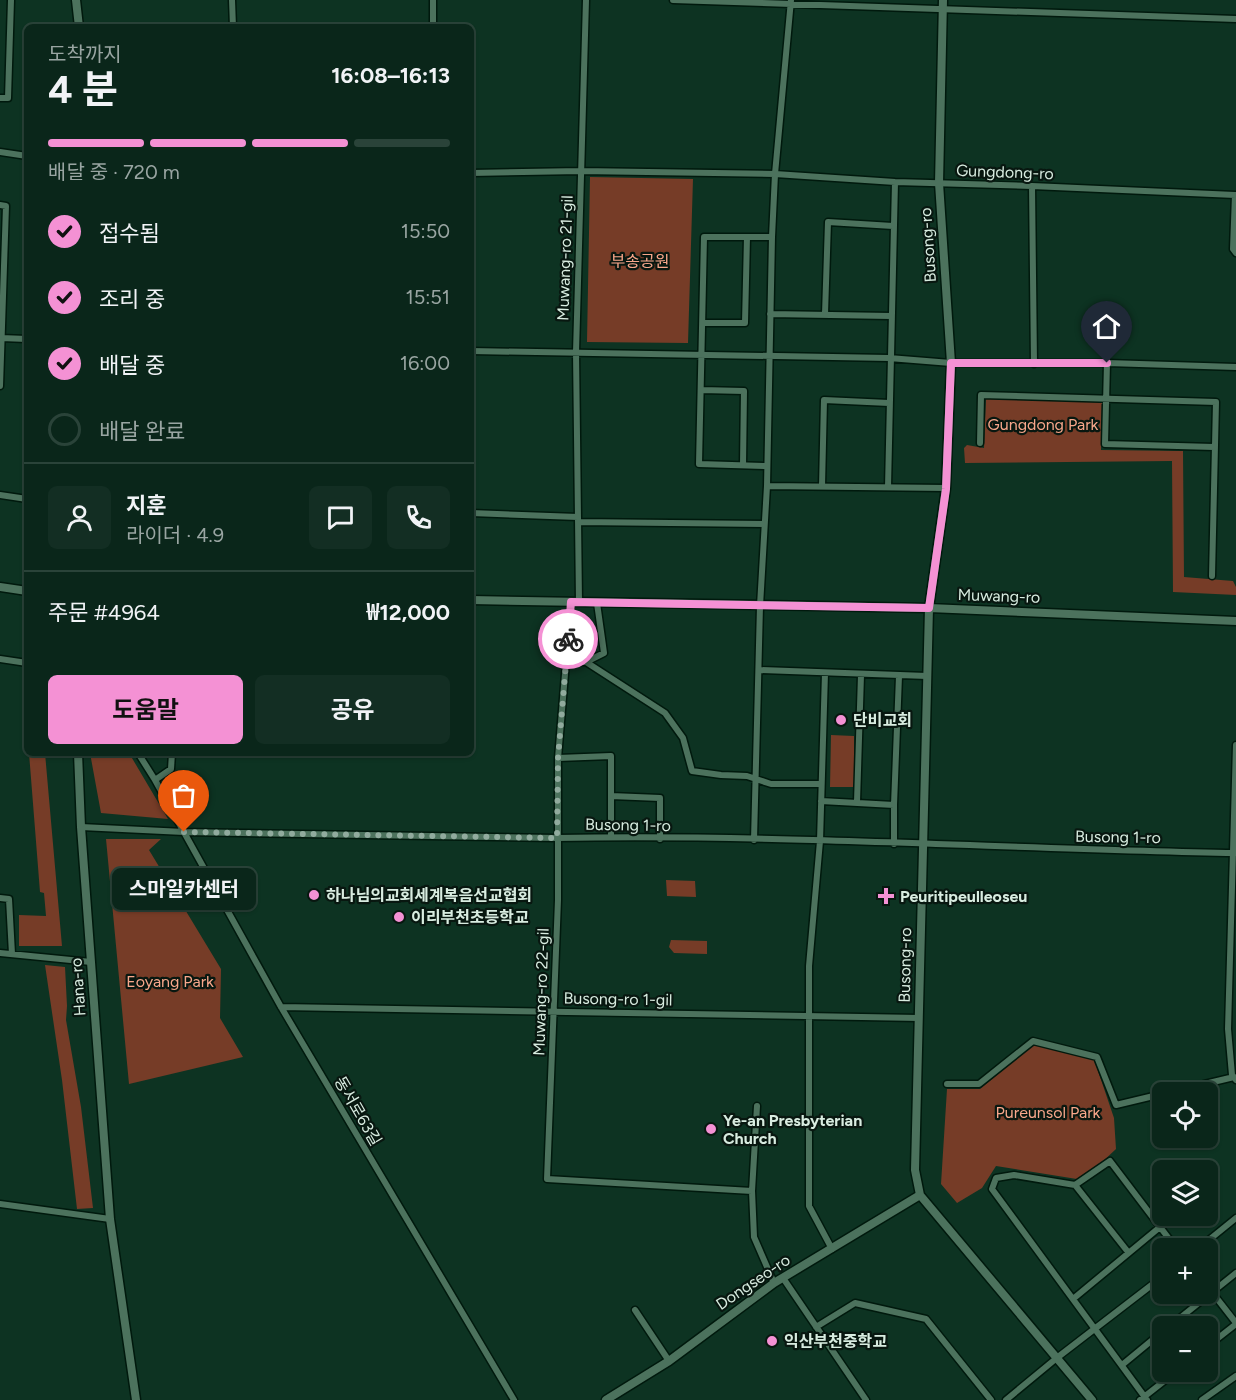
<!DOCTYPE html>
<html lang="ko">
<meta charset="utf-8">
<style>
:root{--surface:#0a261a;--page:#132e23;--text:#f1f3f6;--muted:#99a5a2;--line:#2a4339;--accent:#f491d4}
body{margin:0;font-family:Figtree,"Noto Sans KR",sans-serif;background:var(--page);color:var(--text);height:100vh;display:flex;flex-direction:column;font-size:22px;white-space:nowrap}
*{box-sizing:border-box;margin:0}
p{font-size:20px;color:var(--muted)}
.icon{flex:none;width:33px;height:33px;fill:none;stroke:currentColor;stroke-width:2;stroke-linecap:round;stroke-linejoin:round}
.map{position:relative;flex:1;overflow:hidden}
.drawer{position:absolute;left:24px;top:24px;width:450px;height:732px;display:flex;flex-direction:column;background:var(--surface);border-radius:9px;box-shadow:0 2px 4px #0004,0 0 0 2px var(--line)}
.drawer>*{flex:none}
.buttons{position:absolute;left:1152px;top:1082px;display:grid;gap:12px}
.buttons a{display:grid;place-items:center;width:66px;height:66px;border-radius:9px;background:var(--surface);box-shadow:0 2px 4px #0004,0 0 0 2px var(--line);font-size:30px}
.pin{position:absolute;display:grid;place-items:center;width:51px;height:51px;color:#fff;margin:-62px -26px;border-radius:50% 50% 50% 0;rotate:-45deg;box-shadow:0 0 6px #0007}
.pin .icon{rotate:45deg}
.courier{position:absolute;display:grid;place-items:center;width:60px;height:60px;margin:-30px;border:4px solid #f491d4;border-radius:50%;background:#fff;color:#222;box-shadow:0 2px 8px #0007}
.bubble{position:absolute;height:42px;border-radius:9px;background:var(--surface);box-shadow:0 2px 4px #0004,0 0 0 2px var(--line);font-size:20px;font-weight:700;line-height:42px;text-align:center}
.summary em{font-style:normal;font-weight:700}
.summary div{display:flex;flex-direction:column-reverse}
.summary{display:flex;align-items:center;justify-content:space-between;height:102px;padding:0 24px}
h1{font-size:39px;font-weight:700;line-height:45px}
.bar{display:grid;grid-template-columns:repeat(4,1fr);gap:9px 6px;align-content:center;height:72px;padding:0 24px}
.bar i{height:8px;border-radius:4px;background:var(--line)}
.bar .active{background:var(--accent)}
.bar p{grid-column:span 4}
.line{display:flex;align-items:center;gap:15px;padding:0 24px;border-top:2px solid var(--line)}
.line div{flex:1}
.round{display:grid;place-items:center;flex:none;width:63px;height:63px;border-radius:9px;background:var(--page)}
ol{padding:0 24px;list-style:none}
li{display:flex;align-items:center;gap:18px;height:66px}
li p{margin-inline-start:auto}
li .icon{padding:6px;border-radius:50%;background:var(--accent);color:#111;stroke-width:4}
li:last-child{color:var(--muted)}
li i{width:33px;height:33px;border:3px solid var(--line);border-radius:50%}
.action{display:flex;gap:12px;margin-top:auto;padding:12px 24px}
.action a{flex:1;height:69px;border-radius:9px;background:var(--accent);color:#111;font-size:24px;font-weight:700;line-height:69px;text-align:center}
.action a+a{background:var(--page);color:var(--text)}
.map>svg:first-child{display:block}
.green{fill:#763c27}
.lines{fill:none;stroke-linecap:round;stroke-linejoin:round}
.street-casing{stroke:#00190d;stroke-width:9}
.secondary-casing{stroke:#00190d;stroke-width:11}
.street{stroke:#4c725d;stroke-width:6}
.secondary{stroke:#4c725d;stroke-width:8}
.done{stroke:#91ab9e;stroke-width:6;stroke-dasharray:0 10.8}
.route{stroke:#f491d4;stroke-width:8}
.poi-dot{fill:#f491d4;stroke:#081710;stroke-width:2}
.labels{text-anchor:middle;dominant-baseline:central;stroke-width:4.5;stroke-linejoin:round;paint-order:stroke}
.street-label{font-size:16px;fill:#d8ece0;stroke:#081710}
.park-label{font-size:16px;fill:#f8a78b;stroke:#081710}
.poi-label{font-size:16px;font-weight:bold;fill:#d8ece0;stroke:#081710;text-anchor:start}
</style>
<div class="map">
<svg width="1236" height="1400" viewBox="0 0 1236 1400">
<rect width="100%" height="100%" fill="#0d3322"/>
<!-- green -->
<path class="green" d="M590 177 693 179 688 343 587 342Z
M986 399 1102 401 1101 450 1183 451 1184 577 1233 581 1236 587V595L1173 592 1172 461 965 463 964 448 967 445 984 448Z
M831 735 854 736V787H830Z
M29 753H45L62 946H19V915L46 916 44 893 40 892Z
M90 753H129L168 819 101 813Z
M106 839H161L149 850 221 969 220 1018 243 1057 129 1084Z
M666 880 695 881 696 897 667 896Z
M671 940 707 941V954L674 953 669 947Z
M45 965 65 967 67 1006 66 1020 81 1107 93 1208 77 1209 62 1080Z
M1034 1044 1094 1059 1114 1118 1116 1149 1083 1180 996 1166 982 1188 957 1203 941 1184 947 1089H980Z"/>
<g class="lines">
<!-- street casing -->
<g class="street-casing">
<path id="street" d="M232 0 233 27
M433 0V27
M673 0 1236 19
M0 98H8L11 0
M0 152 27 156
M471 173 581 171 775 174 895 182 1032 186 1235 195 1233 249 1236 253
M1032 186 1034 364
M0 205 6 206 0 386
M770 314 891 316
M825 314 828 222 893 226
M703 323H745L747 237
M1 338 27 339
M471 351 889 358 951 363H1107L1236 367
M1107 363 1105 444 1214 447
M701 390 744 391 743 465
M980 443 981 395 1216 402 1212 576
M766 466 699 464 704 237H772
M767 486 946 488
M822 486 824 400 889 403
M888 487 895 182
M0 495 27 499
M471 513 578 517
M578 522 764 524
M571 602 558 758V900L547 1179 752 1191
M579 602 576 352 586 0
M0 659 27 663
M566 662H586L665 713 683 738 692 771 721 775 747 776 771 784H821
M586 662 604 653 597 603
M759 670 927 676
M825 673 820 841 809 966V1206L832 1249
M1236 745 1228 1029 1232 1075 1236 1080
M138 753 155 780 281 1007 514 1400
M558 758 611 756V796
M155 780 171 769 172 753
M821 801 894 805
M857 802 861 675
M81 827 184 832 557 838C783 834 1010 849 1236 853
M611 837V796L660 798V839
M754 840 760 606 767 486 772 237 775 174 791 0
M894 844V805L899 676
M0 898 9 899 12 954
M0 953 91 962
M281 1007 919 1018
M947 1084H979L1033 1041 1097 1057 1116 1105 1162 1094
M1171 1092 1234 1077
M757 1106 752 1191 754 1237 774 1283
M1075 1185 1110 1161 1176 1248
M0 1204 110 1219
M1199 1248 1236 1218
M1128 1252 1075 1185 1014 1175 996 1178 992 1189 1147 1400
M783 1278 866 1400
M1208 1287 1236 1323
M1073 1299 1160 1227
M635 1310 669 1361
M1170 1326 1236 1273
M816 1327 855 1303 926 1319 991 1400
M1208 1346 1236 1324
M1122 1365 1162 1332
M1006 1400 1058 1357 1162 1277
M1140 1400 1177 1371
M1202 1400 1236 1376"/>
</g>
<!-- secondary casing -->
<g class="secondary-casing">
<path id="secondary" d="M76 0 79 27
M943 0 939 183 951 363 946 488 929 608 915 1170 920 1195 1092 1400
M0 587 27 591
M471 600 929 608 1236 621
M78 753 81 827 110 1219 136 1400
M606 1400 669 1361 774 1283 920 1195"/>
</g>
<!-- street -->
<use href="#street" class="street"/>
<!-- secondary -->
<use href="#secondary" class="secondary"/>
</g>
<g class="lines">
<!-- done -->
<path class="done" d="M184 832 557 838 558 758 568 639"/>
<!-- route -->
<path class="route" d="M568 639 571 602 929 608 946 489 951 363H1107"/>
</g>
<!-- markers -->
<g class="poi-dot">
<circle cx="841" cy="720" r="6"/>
<circle cx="314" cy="895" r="6"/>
<path d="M883 887h6v6h6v6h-6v6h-6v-6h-6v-6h6z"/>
<circle cx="399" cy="917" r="6"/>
<circle cx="711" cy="1129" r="6"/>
<circle cx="772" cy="1341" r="6"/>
</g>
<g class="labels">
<!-- street labels -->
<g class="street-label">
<text transform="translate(1005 172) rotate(2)">Gungdong-ro</text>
<text transform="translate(928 245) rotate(-94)">Busong-ro</text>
<text transform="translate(565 258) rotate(-88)">Muwang-ro 21-gil</text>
<text transform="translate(999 596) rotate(2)">Muwang-ro</text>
<text transform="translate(628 825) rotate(1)">Busong 1-ro</text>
<text transform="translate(1118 837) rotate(1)">Busong 1-ro</text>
<text transform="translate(905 965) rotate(-89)">Busong-ro</text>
<text transform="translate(78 987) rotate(-94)">Hana-ro</text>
<text transform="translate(541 992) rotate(-88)">Muwang-ro 22-gil</text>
<text transform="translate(618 999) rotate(1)">Busong-ro 1-gil</text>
<text transform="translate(358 1111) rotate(60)">동서로63길</text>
<text transform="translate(753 1282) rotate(-34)">Dongseo-ro</text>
</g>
<!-- park labels -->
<g class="park-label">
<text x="640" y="261">부송공원</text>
<text x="1043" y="424">Gungdong Park</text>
<text x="170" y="981">Eoyang Park</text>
<text x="1048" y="1112">Pureunsol Park</text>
</g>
<!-- poi labels -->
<g class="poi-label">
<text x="853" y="720">단비교회</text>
<text x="326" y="895">하나님의교회세계복음선교협회</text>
<text x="900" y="896">Peuritipeulleoseu</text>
<text x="411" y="917">이리부천초등학교</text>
<text x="723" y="1120">Ye-an Presbyterian<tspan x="723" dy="18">Church</tspan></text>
<text x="784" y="1341">익산부천중학교</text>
</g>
</g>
</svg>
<div class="buttons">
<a><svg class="icon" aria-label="locate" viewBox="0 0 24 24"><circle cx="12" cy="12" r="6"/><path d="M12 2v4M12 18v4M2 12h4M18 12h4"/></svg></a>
<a><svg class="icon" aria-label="layers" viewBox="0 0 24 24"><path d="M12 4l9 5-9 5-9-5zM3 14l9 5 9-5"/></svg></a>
<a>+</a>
<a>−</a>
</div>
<div class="pin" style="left:184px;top:832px;background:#ea580c"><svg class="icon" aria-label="bag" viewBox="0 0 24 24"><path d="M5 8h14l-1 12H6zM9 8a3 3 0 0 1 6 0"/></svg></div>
<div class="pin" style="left:1107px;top:363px;background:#1f2937"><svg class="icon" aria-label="home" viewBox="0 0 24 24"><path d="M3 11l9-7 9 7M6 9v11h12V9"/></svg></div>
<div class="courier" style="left:568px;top:639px"><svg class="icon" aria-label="bike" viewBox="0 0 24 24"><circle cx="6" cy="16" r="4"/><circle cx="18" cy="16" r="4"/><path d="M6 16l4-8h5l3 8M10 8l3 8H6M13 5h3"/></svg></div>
<div class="bubble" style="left:112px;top:868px;width:144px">스마일카센터</div>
<section class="drawer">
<div class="summary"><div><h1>4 분</h1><p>도착까지</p></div><em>16:08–16:13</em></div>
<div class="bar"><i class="active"></i><i class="active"></i><i class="active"></i><i></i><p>배달 중 · 720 m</p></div>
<ol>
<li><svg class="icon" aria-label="check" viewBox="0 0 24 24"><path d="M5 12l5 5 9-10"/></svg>접수됨<p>15:50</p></li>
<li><svg class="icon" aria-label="check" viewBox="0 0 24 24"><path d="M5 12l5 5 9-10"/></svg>조리 중<p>15:51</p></li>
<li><svg class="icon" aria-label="check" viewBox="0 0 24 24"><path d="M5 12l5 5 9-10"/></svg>배달 중<p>16:00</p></li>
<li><i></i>배달 완료</li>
</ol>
<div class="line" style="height:108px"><a class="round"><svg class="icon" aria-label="person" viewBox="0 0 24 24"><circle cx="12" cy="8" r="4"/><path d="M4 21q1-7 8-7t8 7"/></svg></a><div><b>지훈</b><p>라이더 · 4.9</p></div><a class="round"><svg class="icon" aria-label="chat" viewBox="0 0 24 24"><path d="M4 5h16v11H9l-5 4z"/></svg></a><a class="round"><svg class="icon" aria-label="phone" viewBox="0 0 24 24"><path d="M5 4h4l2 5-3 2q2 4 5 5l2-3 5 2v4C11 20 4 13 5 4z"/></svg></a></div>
<div class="line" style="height:78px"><div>주문 #4964</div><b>₩12,000</b></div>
<div class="action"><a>도움말</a><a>공유</a></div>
</section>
</div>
